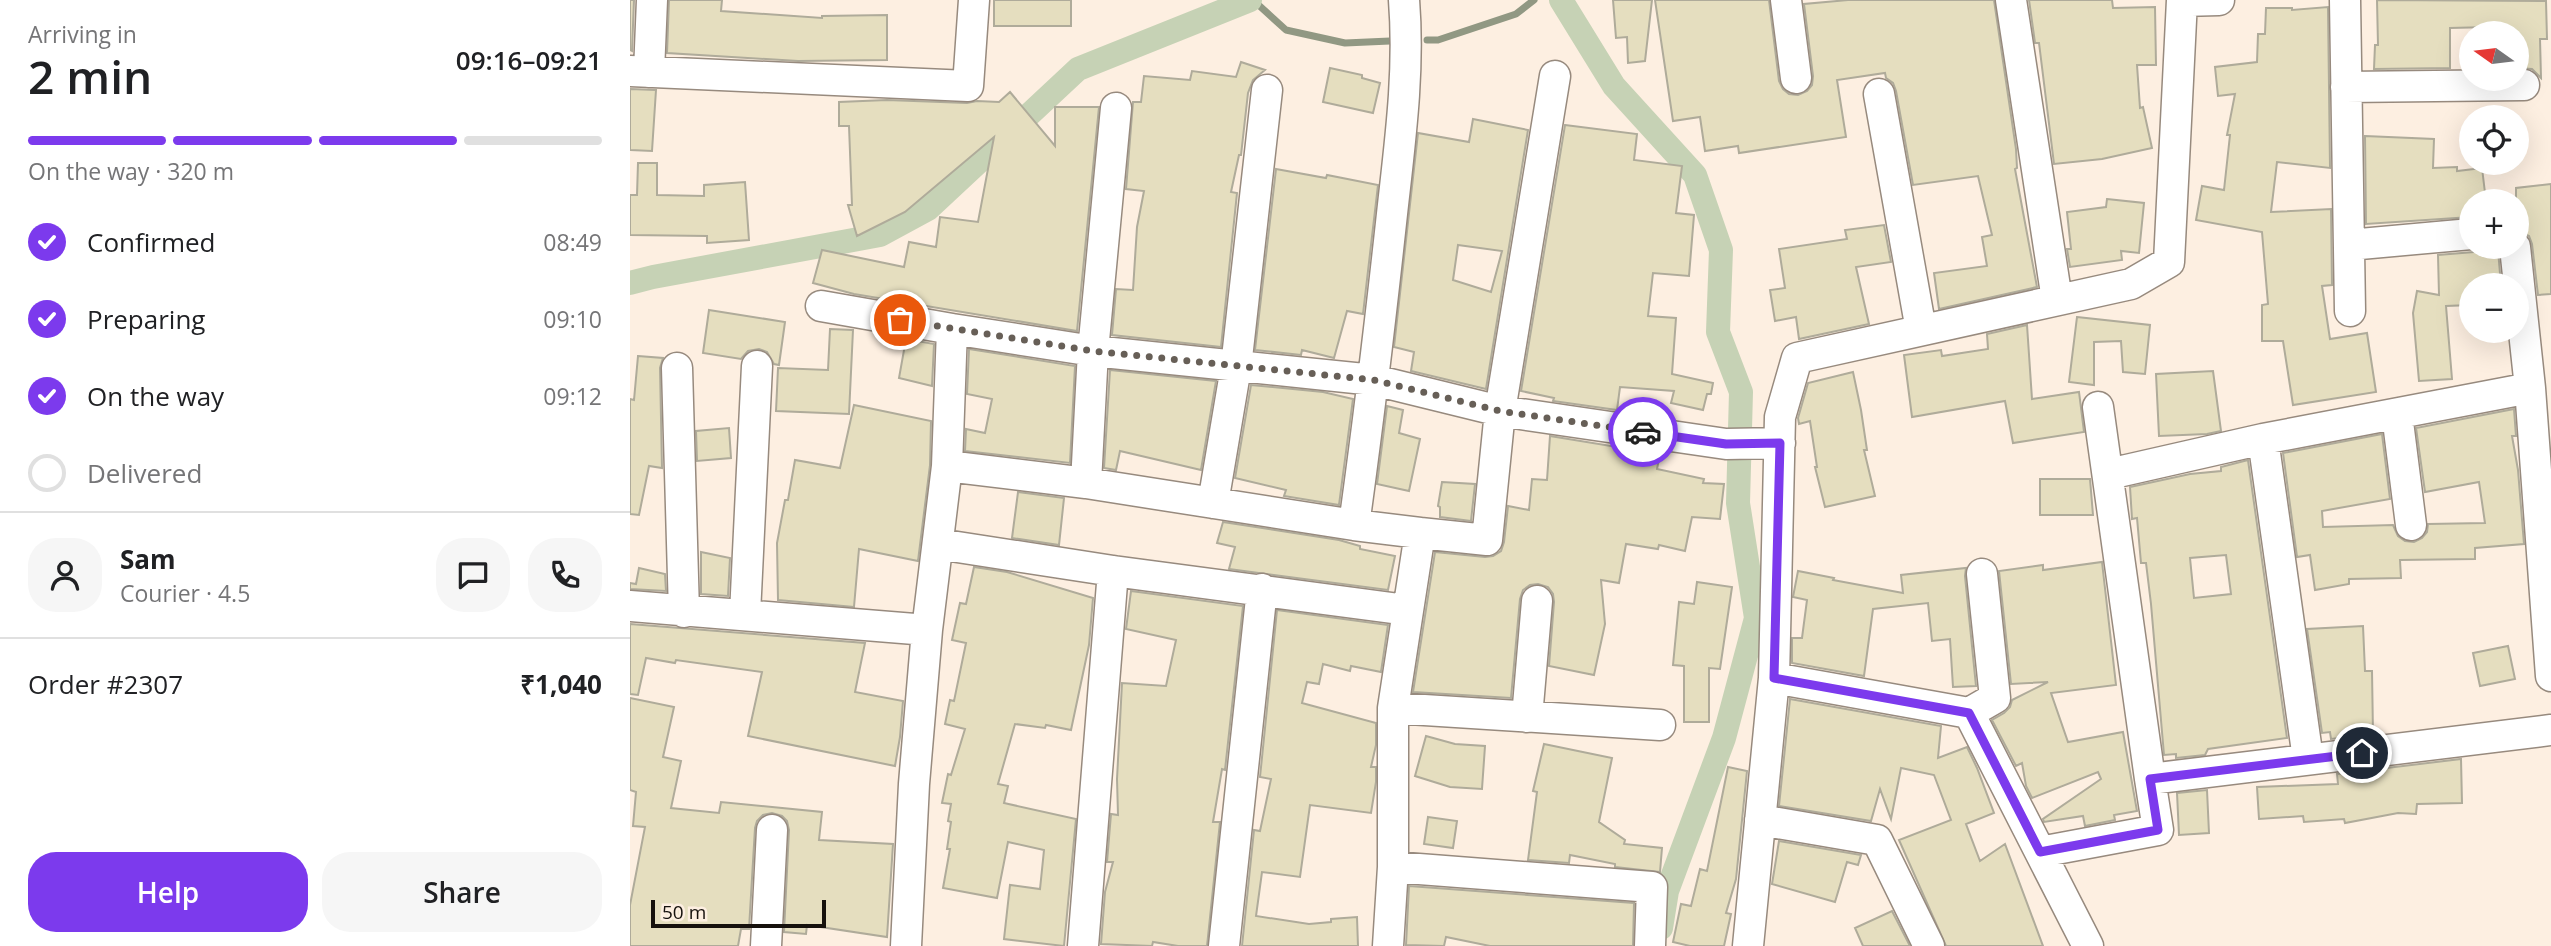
<!DOCTYPE html>
<meta charset="utf-8">
<style>
:root{--surface:#fff;--page:#f6f6f6;--text:#202124;--muted:#757577;--line:#e0e0e0;--accent:#7c3aed}
body{margin:0;font-family:"Open Sans",sans-serif;background:var(--page);color:var(--text);height:100vh;display:flex;flex-direction:column;font-size:26px;white-space:nowrap}
*{box-sizing:border-box;margin:0}
p{font-size:23px;color:var(--muted)}
.icon{flex:none;width:38px;height:38px;fill:none;stroke:currentColor;stroke-width:2;stroke-linecap:round;stroke-linejoin:round}
.map{position:relative;flex:1;overflow:hidden}
.drawer{display:flex;flex-direction:column;background:var(--surface);width:630px}
.drawer>*{flex:none}
.needle{width:46px;rotate:284deg}
.buttons{position:absolute;left:1829px;top:21px;display:grid;gap:14px}
.buttons a{display:grid;place-items:center;width:70px;height:70px;border-radius:50%;background:var(--surface);box-shadow:0 7px 28px #0002;font-size:35px}
.scale{position:absolute;left:21px;bottom:18px;width:175px;box-sizing:border-box;padding-left:7px;border:4px solid #16110d;border-top:0;font-size:19px;line-height:24px;white-space:nowrap;color:#16110d;-webkit-text-stroke:5px #fdefe1;paint-order:stroke}
.pin{position:absolute;display:grid;place-items:center;width:60px;height:60px;color:#fff;margin:-30px;border:4px solid #fff;border-radius:50%;box-shadow:0 2px 7px #0007}
.courier{position:absolute;display:grid;place-items:center;width:70px;height:70px;margin:-35px;border:5px solid #7c3aed;border-radius:50%;background:#fff;color:#222;box-shadow:0 2px 9px #0007}
.summary em{font-style:normal;font-weight:600}
.summary div{display:flex;flex-direction:column-reverse}
.summary{display:flex;align-items:center;justify-content:space-between;height:119px;padding:0 28px}
h1{font-size:46px;font-weight:600;line-height:52px}
.bar{display:grid;grid-template-columns:repeat(4,1fr);gap:10px 7px;align-content:center;height:84px;padding:0 28px}
.bar i{height:9px;border-radius:5px;background:var(--line)}
.bar .current{background:var(--accent)}
.bar p{grid-column:span 4}
.line{display:flex;align-items:center;gap:18px;padding:0 28px;border-top:2px solid var(--line)}
.line div{flex:1}
.round{display:grid;place-items:center;flex:none;width:74px;height:74px;border-radius:28px;background:var(--page)}
ol{padding:0 28px;list-style:none}
li{display:flex;align-items:center;gap:21px;height:77px}
li p{margin-inline-start:auto}
li .icon{padding:7px;border-radius:50%;background:var(--accent);color:#fff;stroke-width:4}
li:last-child{color:var(--muted)}
li i{width:38px;height:38px;border:4px solid var(--line);border-radius:50%}
.cta{display:flex;gap:14px;margin-top:auto;padding:14px 28px}
.cta a{flex:1;height:80px;border-radius:28px;background:var(--accent);color:#fff;font-size:28px;font-weight:600;line-height:80px;text-align:center}
.cta a+a{background:var(--page);color:var(--text)}
main{display:flex;flex:1;min-height:0}
.map>svg:first-child{display:block}
.lines{fill:none;stroke-linecap:round;stroke-linejoin:round}
.stream{stroke:#919883;stroke-width:7}
.canal{stroke:#c6d2b5;stroke-width:24}
.building{fill:#e5debf;stroke:#afab9a;stroke-width:2;fill-rule:evenodd}
.minor-casing{stroke:#978a7e;stroke-width:33}
.minor{stroke:#fff;stroke-width:30}
.done{stroke:#675f57;stroke-width:7;stroke-dasharray:0 12.6}
.route{stroke:#7c3aed;stroke-width:9}
</style>
<main>
<section class="drawer">
<div class="summary"><div><h1>2 min</h1><p>Arriving in</p></div><em>09:16–09:21</em></div>
<div class="bar"><i class="current"></i><i class="current"></i><i class="current"></i><i></i><p>On the way · 320 m</p></div>
<ol>
<li><svg class="icon" aria-label="check" viewBox="0 0 24 24"><path d="M5 12l5 5 9-10"/></svg>Confirmed<p>08:49</p></li>
<li><svg class="icon" aria-label="check" viewBox="0 0 24 24"><path d="M5 12l5 5 9-10"/></svg>Preparing<p>09:10</p></li>
<li><svg class="icon" aria-label="check" viewBox="0 0 24 24"><path d="M5 12l5 5 9-10"/></svg>On the way<p>09:12</p></li>
<li><i></i>Delivered</li>
</ol>
<div class="line" style="height:126px"><a class="round"><svg class="icon" aria-label="person" viewBox="0 0 24 24"><circle cx="12" cy="8" r="4"/><path d="M4 21q1-7 8-7t8 7"/></svg></a><div><b>Sam</b><p>Courier · 4.5</p></div><a class="round"><svg class="icon" aria-label="chat" viewBox="0 0 24 24"><path d="M4 5h16v11H9l-5 4z"/></svg></a><a class="round"><svg class="icon" aria-label="phone" viewBox="0 0 24 24"><path d="M5 4h4l2 5-3 2q2 4 5 5l2-3 5 2v4C11 20 4 13 5 4z"/></svg></a></div>
<div class="line" style="height:91px"><div>Order #2307</div><b>₹1,040</b></div>
<div class="cta"><a>Help</a><a>Share</a></div>
</section>
<div class="map">
<svg width="1921" height="946" viewBox="0 0 1921 946">
<rect width="100%" height="100%" fill="#fdefe1"/>
<g class="lines">
<!-- stream -->
<path class="stream" d="M623 0 656 30 715 43 760 41
M797 40H808L886 14 904 0"/>
<!-- canal -->
<path class="canal" d="M931 0 984 86 1065 175 1091 250 1088 332 1111 392 1108 503 1126 618 1094 738 1037 891 1031 928
M0 283 23 277 250 235 298 209 448 69 620 0"/>
</g>
<!-- building -->
<path class="building" d="M0 0H4L2 51 0 50Z
M39 0H92L91 11 192 18V16L257 15V60L168 61 37 53Z
M364 0H441V26H364Z
M983 0H1022L1015 61 998 63 997 37 986 38Z
M1025 0H1139L1149 81 1153 89 1159 94 1168 95 1177 91 1182 85 1183 76 1174 4 1218 0H1364L1386 149 1387 168 1385 169 1407 287 1309 309 1304 273 1357 266 1352 237 1362 235 1348 176 1283 185 1266 91 1263 83 1256 78 1255 73 1207 80 1216 137 1109 153 1108 146 1075 151 1070 117 1043 121Z
M1399 0H1482L1483 8 1525 7 1526 65H1507L1510 108 1513 107 1522 148 1472 159 1424 164 1409 43H1405Z
M1747 0 1916 1 1917 39H1910L1911 78 1902 69 1886 68V33H1860V27L1820 28V68L1744 69 1745 45H1748Z
M1698 7 1700 168 1647 162 1641 212 1701 209 1702 285 1692 286 1700 339 1737 333 1746 392 1663 405 1653 341H1632V305L1638 304 1632 232 1566 220 1572 186 1594 190 1600 135H1597L1605 94 1588 96 1585 67 1627 62 1628 34H1635L1636 8H1662V10Z
M611 62 635 70 623 80 618 93 611 155H609L601 192 607 193 591 347 482 335 486 289 503 290 507 227 514 191 496 189 503 102H511L514 76 560 80 562 71 606 77Z
M700 68 732 75V78L750 83 743 113 693 102Z
M0 89 26 90 22 151 0 150Z
M380 92 425 146V107H469L447 331 224 294 183 283 192 250 274 267 279 242 306 247 310 217 348 222 364 137 275 212 227 236 218 205H222L219 126H209V102L257 100 337 103 347 101 369 102Z
M843 119 898 130 856 389 781 371 784 352 764 347 788 133 839 142ZM828 245 872 251 861 292 823 280Z
M935 125 1007 134 1004 160 1052 166 1046 213 1064 215 1059 276 1023 273 1018 316 1046 318 1042 374 1083 383 1081 394H1077L1073 410 1041 403 1044 391 990 387 987 410 923 401 924 398 891 391Z
M1735 136 1804 139 1803 168 1827 167V171L1852 168 1856 201H1841V217L1736 224Z
M8 163H27V195L74 196V185L115 182 119 240 77 243V236L0 235V195H7Z
M646 169 696 178 697 175 748 185 733 314 717 311 704 358 672 350 671 355 625 350Z
M1921 184V294L1908 295 1902 244 1899 236 1886 230V188Z
M1477 199 1514 203 1509 253 1491 251 1492 260 1440 267 1437 249H1441L1437 212 1476 207Z
M1254 225 1261 262 1226 267 1239 324 1169 339 1166 317 1145 321 1140 290 1155 288 1149 249 1217 239 1215 230Z
M1868 250 1871 285H1841V305L1816 306 1822 379 1789 381 1783 313 1787 291 1809 295 1808 255Z
M79 310 155 322 149 365 144 364 137 352 129 349 118 351 111 359 73 353Z
M1447 317 1520 325 1515 374 1493 372 1491 341 1464 342V385L1439 382Z
M1397 325 1402 399 1449 392 1454 432 1383 443 1375 401 1282 417 1274 355 1311 350 1312 356 1358 349 1357 334Z
M200 329 223 330 219 414 146 411 148 368 198 370Z
M276 339 304 344 302 386 269 378Z
M339 349 445 366 440 463 335 451 336 429 355 433 362 399 337 394Z
M8 356 33 358 30 368 32 468 19 466 9 515 0 514V399L4 400Z
M480 370 586 381 571 470 490 451 486 470 474 468Z
M1583 371 1591 431 1577 434 1529 436 1526 374Z
M1223 372 1231 410 1237 450H1234L1245 496 1195 507 1185 467H1187L1180 421 1169 424 1168 418 1178 383Z
M621 385 693 392 723 399 709 505 654 496 656 490 605 478Z
M224 405 301 421 300 465 288 561 229 549 224 607 148 600 147 543 155 500H158L165 460 210 468Z
M757 406 773 410 769 433 790 439 779 491 747 484Z
M1884 409 1886 436H1882L1888 470 1894 544 1845 548V559L1770 560 1771 578 1719 579V584L1685 590 1680 555 1667 557 1653 453 1752 434 1760 499 1692 511 1693 527 1763 525 1768 536 1775 541 1784 542 1792 538 1797 532 1798 524 1855 523 1849 482 1795 492 1786 428Z
M99 428 101 458 67 461 66 431Z
M920 436 1030 454 1027 469 1074 479 1073 483 1094 484 1090 519 1062 517 1055 551 1029 545 1028 549 996 544 989 583 971 580 975 624 964 675 919 666 924 602 923 594 918 587 908 584 900 585 893 590 890 599 881 698 783 692 805 552 855 557 863 556 871 551 874 542 878 506 899 510 902 479 917 480Z
M1618 460 1657 738 1578 749 1575 755 1546 758V754L1534 755 1521 604 1516 563H1511L1507 518 1502 519 1500 487 1560 474 1591 471V467ZM1596 555 1601 594 1564 598 1560 558Z
M1410 479H1460L1463 515H1410Z
M812 482 845 484 841 521 810 517V507L808 506Z
M388 492 434 498 429 545 382 538Z
M593 522 709 540 730 546V549L765 556 758 590 599 569 605 547 587 543Z
M71 552 100 558 98 596 71 594Z
M1472 562 1486 685 1421 693 1438 742 1493 732 1507 811 1484 815 1485 820 1455 826 1453 816 1414 822 1413 819 1471 779 1468 772 1402 798 1396 786 1392 763 1386 766 1362 720 1374 713 1380 707 1382 700 1418 682 1381 684 1369 571 1413 565V570Z
M344 567 377 572 463 598 459 645 441 730 416 725 415 728 385 724 368 784 378 786 374 803 446 819 434 946 374 939 380 885 410 889 414 850 378 842 367 898 313 888 320 849H317L321 822 318 821 321 804 312 803 318 774 321 775 335 729 315 724 320 700 324 701 336 643 322 640 330 603 336 604Z
M9 568 35 574 36 591 0 589V583L6 584Z
M1336 568 1335 576 1346 686 1323 687 1320 639 1302 641 1298 603 1243 609 1234 676 1162 663V638H1172L1177 600 1163 597 1168 571 1204 578 1203 580 1273 593 1271 575Z
M1067 582 1102 587 1090 669 1079 668V722H1054V666L1043 665 1049 602 1064 604Z
M501 591 613 606 595 770 592 769 583 822H590L577 946H548L523 942 522 946 471 944 475 892 483 862H477L481 814 488 815 487 779 492 683 536 686 546 640 496 629Z
M647 610 758 625 751 672 721 666 720 671 693 664 689 684 677 682 672 703 746 723V745L741 767H746V782L741 813 680 805 670 877 632 872 626 916 679 924 701 922V919L727 917 728 946H612L624 830 630 831 641 779 630 777Z
M0 624 235 643 225 692 273 701 270 737 265 766 118 736 132 672 46 660 45 663 16 658 8 695 0 694Z
M1733 626 1735 671H1742L1743 734 1701 739 1700 732 1692 733 1677 629Z
M1878 646 1885 679 1850 686 1843 653Z
M0 698 44 707 33 757 51 761 41 808 89 813 91 802 192 812 189 840 263 844 257 937 177 925 176 934 154 932 159 830 157 821 152 816 142 813 133 815 127 821 125 828 119 929H111L108 946H0V905L15 827 3 826 6 792 0 790Z
M1160 699 1311 726 1308 758 1337 747 1347 768 1364 813 1336 824 1350 861 1375 844 1413 946H1316L1269 840 1321 820 1304 775 1271 768 1261 819 1250 789 1241 821 1149 806Z
M796 736 825 744 855 746 852 789 820 787 785 776Z
M914 744 982 758 969 822 995 840 994 844 1032 848 1030 872 985 867V864L940 855 939 863 898 860 907 792 903 791Z
M1831 759 1832 803 1787 804 1786 814 1768 813 1715 823 1714 819 1674 822 1673 816 1629 819 1627 787 1708 784 1707 774Z
M1098 767 1117 771 1106 879 1096 913 1101 914 1094 946H1060L1043 942 1051 904 1061 906 1070 869 1077 871Z
M1577 790 1579 833 1549 835 1547 793Z
M798 817 827 821 823 848 794 844Z
M1149 841 1231 855 1228 865 1217 862 1205 902 1142 884Z
M779 886 1004 903 1003 946H860L816 937 814 946 776 945Z
M1262 911 1280 946H1233L1225 928Z"/>
<g class="lines">
<!-- minor casing -->
<g class="minor-casing">
<path id="minor" d="M1156 0 1166 78
M1381 0 1427 300
M1715 0 1720 311
M1552 1 1589 0
M0 71 338 86 344 0
M19 72 22 0
M1716 87 1894 85
M1249 94 1291 330
M1719 245 1841 234
M1885 247 1900 388
M191 306 322 329
M47 368 54 612
M1468 407 1520 779
M1767 414 1781 525
M1633 439 1678 759
M317 466 456 483 724 525 790 533
M1479 474 1633 439 1900 388 1921 676
M456 483 463 351 486 108
M583 503 606 367 637 90
M724 525C738 424 750 324 761 223 769 149 780 75 774 0
M308 544 483 571 777 610
M0 606 297 630
M115 614 127 366
M1144 678 1339 713 1458 946
M763 708 1030 725
M1339 713 1365 698 1352 574
M897 717 907 601
M1130 820 1247 840 1299 946
M1410 852 1528 830 1520 779 1921 730
M763 867 1022 887 1020 946
M136 946 142 830
M276 946 284 784 297 630 317 466 322 329 463 351 744 380 870 411 1096 444 1150 443
M453 946 483 571
M594 946 632 589
M758 946 763 867V708L790 533 857 540 870 411 925 76
M1118 946 1144 678 1150 417 1167 358 1501 284 1539 262 1552 0"/>
</g>
<!-- minor -->
<use href="#minor" class="minor"/>
</g>
<g class="lines">
<!-- done -->
<path class="done" d="M270 320 463 351 744 380 870 411 1013 432"/>
<!-- route -->
<path class="route" d="M1013 432 1096 444 1150 443 1144 678 1339 713 1410 852 1528 830 1520 779 1732 753"/>
</g>
</svg>
<div class="buttons">
<a><svg class="needle" viewBox="-14 -14 28 28"><path d="M0-13l5 13h-10z" fill="#e53935"/><path d="M0 13l5-13h-10z" fill="#757577"/></svg></a>
<a><svg class="icon" aria-label="locate" viewBox="0 0 24 24"><circle cx="12" cy="12" r="6"/><path d="M12 2v4M12 18v4M2 12h4M18 12h4"/></svg></a>
<a>+</a>
<a>−</a>
</div>
<div class="scale">50 m</div>
<div class="pin" style="left:270px;top:320px;background:#ea580c"><svg class="icon" aria-label="bag" viewBox="0 0 24 24"><path d="M5 8h14l-1 12H6zM9 8a3 3 0 0 1 6 0"/></svg></div>
<div class="pin" style="left:1732px;top:753px;background:#1f2937"><svg class="icon" aria-label="home" viewBox="0 0 24 24"><path d="M3 11l9-7 9 7M6 9v11h12V9"/></svg></div>
<div class="courier" style="left:1013px;top:432px"><svg class="icon" aria-label="car" viewBox="0 0 24 24"><path d="M5 17H2v-5l4-1 3-4h7l3 4 3 1v5h-3M9 17h6M6 11h13"/><circle cx="7" cy="17" r="2"/><circle cx="17" cy="17" r="2"/></svg></div>
</div>
</main>
